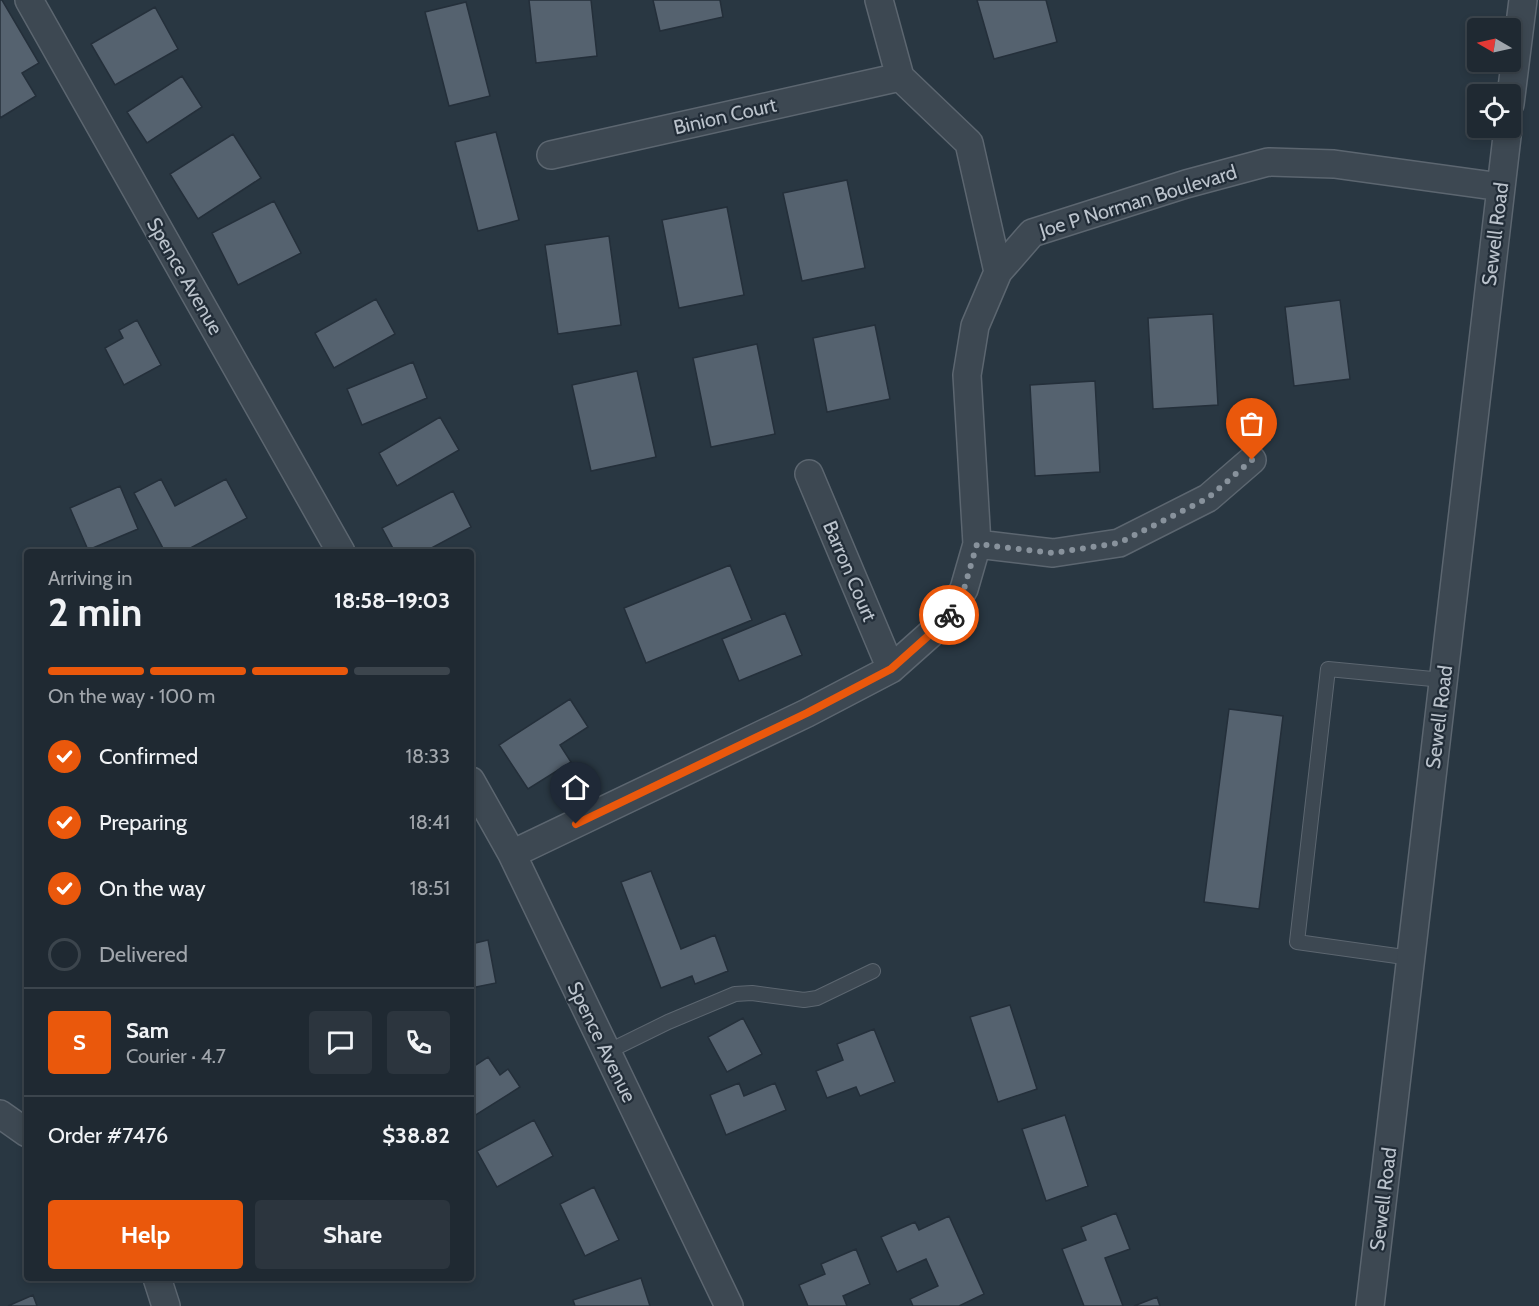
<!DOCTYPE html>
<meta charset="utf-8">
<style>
:root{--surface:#1f2932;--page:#2c353e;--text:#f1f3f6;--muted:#a1a6ac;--line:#3c454d;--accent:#ea580c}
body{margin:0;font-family:Cabin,sans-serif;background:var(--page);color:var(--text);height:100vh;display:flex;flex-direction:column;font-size:22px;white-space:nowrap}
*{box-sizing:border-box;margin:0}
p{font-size:20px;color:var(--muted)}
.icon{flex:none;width:33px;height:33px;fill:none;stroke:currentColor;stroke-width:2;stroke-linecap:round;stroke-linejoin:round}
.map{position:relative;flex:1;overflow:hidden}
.side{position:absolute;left:24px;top:549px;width:450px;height:732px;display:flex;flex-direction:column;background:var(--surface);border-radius:6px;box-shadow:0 3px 9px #0003,0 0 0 2px var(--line)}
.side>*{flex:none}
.needle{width:39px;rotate:279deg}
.fabs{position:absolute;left:1467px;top:18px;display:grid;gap:12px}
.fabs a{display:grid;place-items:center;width:54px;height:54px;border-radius:6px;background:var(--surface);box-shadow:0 3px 9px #0003,0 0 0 2px var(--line);font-size:30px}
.pin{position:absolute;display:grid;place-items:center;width:51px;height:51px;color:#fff;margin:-62px -26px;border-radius:50% 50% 50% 0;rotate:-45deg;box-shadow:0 0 6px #0007}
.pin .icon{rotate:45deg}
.courier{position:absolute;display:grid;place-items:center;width:60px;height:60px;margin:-30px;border:4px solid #ea580c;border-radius:50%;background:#fff;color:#222;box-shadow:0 2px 8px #0007}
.summary em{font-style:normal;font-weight:700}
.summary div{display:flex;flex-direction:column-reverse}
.summary{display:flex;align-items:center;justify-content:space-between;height:102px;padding:0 24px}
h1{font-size:39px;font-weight:700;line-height:45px}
.bar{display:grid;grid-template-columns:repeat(4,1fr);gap:9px 6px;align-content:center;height:72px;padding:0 24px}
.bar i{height:8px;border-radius:4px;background:var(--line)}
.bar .on{background:var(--accent)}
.bar p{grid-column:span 4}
.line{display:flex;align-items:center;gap:15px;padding:0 24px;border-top:2px solid var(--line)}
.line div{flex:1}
.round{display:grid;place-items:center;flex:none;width:63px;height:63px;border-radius:6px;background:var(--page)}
ol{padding:0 24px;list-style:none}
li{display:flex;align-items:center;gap:18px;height:66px}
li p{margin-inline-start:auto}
li .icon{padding:6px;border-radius:50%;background:var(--accent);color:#fff;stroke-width:4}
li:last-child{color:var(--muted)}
li i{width:33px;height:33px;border:3px solid var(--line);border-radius:50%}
.cta{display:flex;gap:12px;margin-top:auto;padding:12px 24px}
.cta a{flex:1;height:69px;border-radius:6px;background:var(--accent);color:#fff;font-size:24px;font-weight:700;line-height:69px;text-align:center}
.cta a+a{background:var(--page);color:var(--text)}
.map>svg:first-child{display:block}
.building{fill:#55626f;stroke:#242f3a;stroke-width:1.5}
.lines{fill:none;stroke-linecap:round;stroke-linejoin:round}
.service-casing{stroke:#5c6670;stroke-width:16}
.minor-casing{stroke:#5c6670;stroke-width:30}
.service{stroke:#3d4852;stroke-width:14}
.minor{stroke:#3d4852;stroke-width:27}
.done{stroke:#88929c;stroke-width:6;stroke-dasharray:0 10.8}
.route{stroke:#ea580c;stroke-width:8}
.labels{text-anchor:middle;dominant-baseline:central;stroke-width:4.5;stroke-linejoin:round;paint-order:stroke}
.street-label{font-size:20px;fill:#bbc3cc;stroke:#222d38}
</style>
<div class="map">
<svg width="1539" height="1306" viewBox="0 0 1539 1306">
<rect width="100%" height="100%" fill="#293742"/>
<!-- building -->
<path class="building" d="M0 0H2L39 63 22 73 36 96 0 118Z
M529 0H591L597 56 536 63Z
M653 0H720L723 17 660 31Z
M977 0H1046L1057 42 994 59Z
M466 2 490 96 449 106 425 12Z
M155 7 178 49 115 85 91 44Z
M182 76 202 107 147 143 127 112Z
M496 132 519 220 478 231 455 142Z
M233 134 261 178 198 219 170 174Z
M847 180 865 268 802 281 783 193Z
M274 201 301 253 238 285 212 233Z
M727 207 744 295 679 308 662 220Z
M609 236 621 325 558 334 545 245Z
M376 299 395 334 334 368 315 333Z
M1340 300 1350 379 1294 386 1285 307Z
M1213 314 1218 405 1153 409 1148 318Z
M137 320 161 365 124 385 105 348 123 338 119 330Z
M875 325 890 399 827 412 813 338Z
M757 344 775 434 711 447 693 358Z
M413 362 427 398 362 425 347 389Z
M637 371 656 457 591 471 572 385Z
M1095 381 1100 472 1035 476 1030 385Z
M440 417 459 450 397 486 379 453Z
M161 479 175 506 226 479 247 518 183 552H165L134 493Z
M120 486 138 529 88 550 70 508Z
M453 491 471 527 424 552H395L382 528Z
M730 565 752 620 646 663 624 608Z
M785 613 802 655 739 681 722 639Z
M570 699 588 727 560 745 571 762 528 789 499 745Z
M1229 709 1283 716 1259 909 1204 902Z
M651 871 681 949 715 935 728 971 695 984 692 976 661 988 621 882Z
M488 940 496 983 471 988V944Z
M1010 1005 1037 1089 998 1102 970 1017Z
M743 1018 762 1054 727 1072 708 1037Z
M874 1029 895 1082 860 1096 856 1087 827 1098 816 1071 843 1060 837 1044Z
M488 1057 500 1075 508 1069 520 1087 471 1118V1068Z
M739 1083 744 1096 775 1083 786 1110 726 1135 710 1095Z
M1065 1115 1088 1186 1046 1201 1022 1129Z
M534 1120 553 1156 497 1187 477 1151Z
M594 1187 619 1240 585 1256 560 1204Z
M1116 1213 1130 1249 1105 1258 1123 1306H1084L1062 1249 1086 1240 1081 1227Z
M949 1216 984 1294 959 1306H913L910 1299 938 1286 926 1259 897 1272 881 1237 915 1222 919 1230Z
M856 1249 870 1284 843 1296 847 1306H808L799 1285 825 1274 821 1264Z
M641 1278 650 1306H575L573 1300Z
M33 1295 37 1306H8Z
M1157 1297 1160 1306H1134Z"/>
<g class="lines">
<!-- service casing -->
<g class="service-casing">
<path id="service" d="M1411 958 1297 942 1328 669 1443 680
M607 1052 668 1022 735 994 752 993 804 1000 817 998 873 971"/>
</g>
<!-- minor casing -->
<g class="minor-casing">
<path id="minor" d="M29 0 341 552
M879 0 900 77
M1510 104 1523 0
M551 155 900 77 969 143 998 272
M809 474 891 669
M977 544 1053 553 1119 543 1208 498 1252 460
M471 781 512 854 729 1306
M512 854 807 713 891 669 946 620 964 589 977 544 967 375 975 326 998 272 1032 233 1186 184 1268 162 1334 164 1501 187
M0 1114 27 1133
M157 1278 166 1306
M1370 1306 1508 128"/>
</g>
<!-- service -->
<use href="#service" class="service"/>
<!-- minor -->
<use href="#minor" class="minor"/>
</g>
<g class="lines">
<!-- done -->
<path class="done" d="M949 615 964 589 977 544 1053 553 1119 543 1208 498 1252 460"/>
<!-- route -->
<path class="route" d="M576 824 807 713 891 669 946 620 949 615"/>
</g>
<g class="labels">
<!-- street labels -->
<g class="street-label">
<text transform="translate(725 116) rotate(-13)">Binion Court</text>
<text transform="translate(1138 201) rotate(-17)">Joe P Norman Boulevard</text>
<text transform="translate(1495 234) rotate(-83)">Sewell Road</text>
<text transform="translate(185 276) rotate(60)">Spence Avenue</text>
<text transform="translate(850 571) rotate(67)">Barron Court</text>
<text transform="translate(1439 717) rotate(-83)">Sewell Road</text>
<text transform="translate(602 1042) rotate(64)">Spence Avenue</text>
<text transform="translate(1383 1199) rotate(-83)">Sewell Road</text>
</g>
</g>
</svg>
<div class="fabs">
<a><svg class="needle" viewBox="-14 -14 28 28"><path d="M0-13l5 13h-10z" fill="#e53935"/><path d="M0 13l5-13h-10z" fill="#a1a6ac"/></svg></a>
<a><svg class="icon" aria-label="locate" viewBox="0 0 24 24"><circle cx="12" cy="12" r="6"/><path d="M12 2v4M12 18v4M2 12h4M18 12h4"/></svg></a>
</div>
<div class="pin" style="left:1252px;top:460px;background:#ea580c"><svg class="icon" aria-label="bag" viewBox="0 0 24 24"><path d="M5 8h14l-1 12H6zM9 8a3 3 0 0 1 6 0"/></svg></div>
<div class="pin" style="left:576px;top:824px;background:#1f2937"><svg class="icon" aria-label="home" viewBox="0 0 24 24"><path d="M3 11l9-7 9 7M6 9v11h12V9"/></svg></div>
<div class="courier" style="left:949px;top:615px"><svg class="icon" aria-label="bike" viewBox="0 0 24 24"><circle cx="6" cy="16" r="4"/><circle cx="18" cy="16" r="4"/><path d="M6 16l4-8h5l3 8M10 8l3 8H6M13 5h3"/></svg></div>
<section class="side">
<div class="summary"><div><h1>2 min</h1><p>Arriving in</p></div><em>18:58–19:03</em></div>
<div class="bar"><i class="on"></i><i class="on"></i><i class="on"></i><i></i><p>On the way · 100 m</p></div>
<ol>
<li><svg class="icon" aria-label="check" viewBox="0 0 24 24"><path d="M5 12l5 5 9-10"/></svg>Confirmed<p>18:33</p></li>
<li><svg class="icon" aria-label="check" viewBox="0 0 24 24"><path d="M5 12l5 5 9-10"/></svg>Preparing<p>18:41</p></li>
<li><svg class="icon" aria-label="check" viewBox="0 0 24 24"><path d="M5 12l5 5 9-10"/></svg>On the way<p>18:51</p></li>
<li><i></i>Delivered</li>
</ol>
<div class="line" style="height:108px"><b class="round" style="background:var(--accent);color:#fff">S</b><div><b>Sam</b><p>Courier · 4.7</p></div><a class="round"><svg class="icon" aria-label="chat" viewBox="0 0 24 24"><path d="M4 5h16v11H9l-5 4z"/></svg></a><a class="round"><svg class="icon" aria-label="phone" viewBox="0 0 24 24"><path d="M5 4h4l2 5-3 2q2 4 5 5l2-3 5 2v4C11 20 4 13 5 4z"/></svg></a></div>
<div class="line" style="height:78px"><div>Order #7476</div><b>$38.82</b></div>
<div class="cta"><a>Help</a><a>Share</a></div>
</section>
</div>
